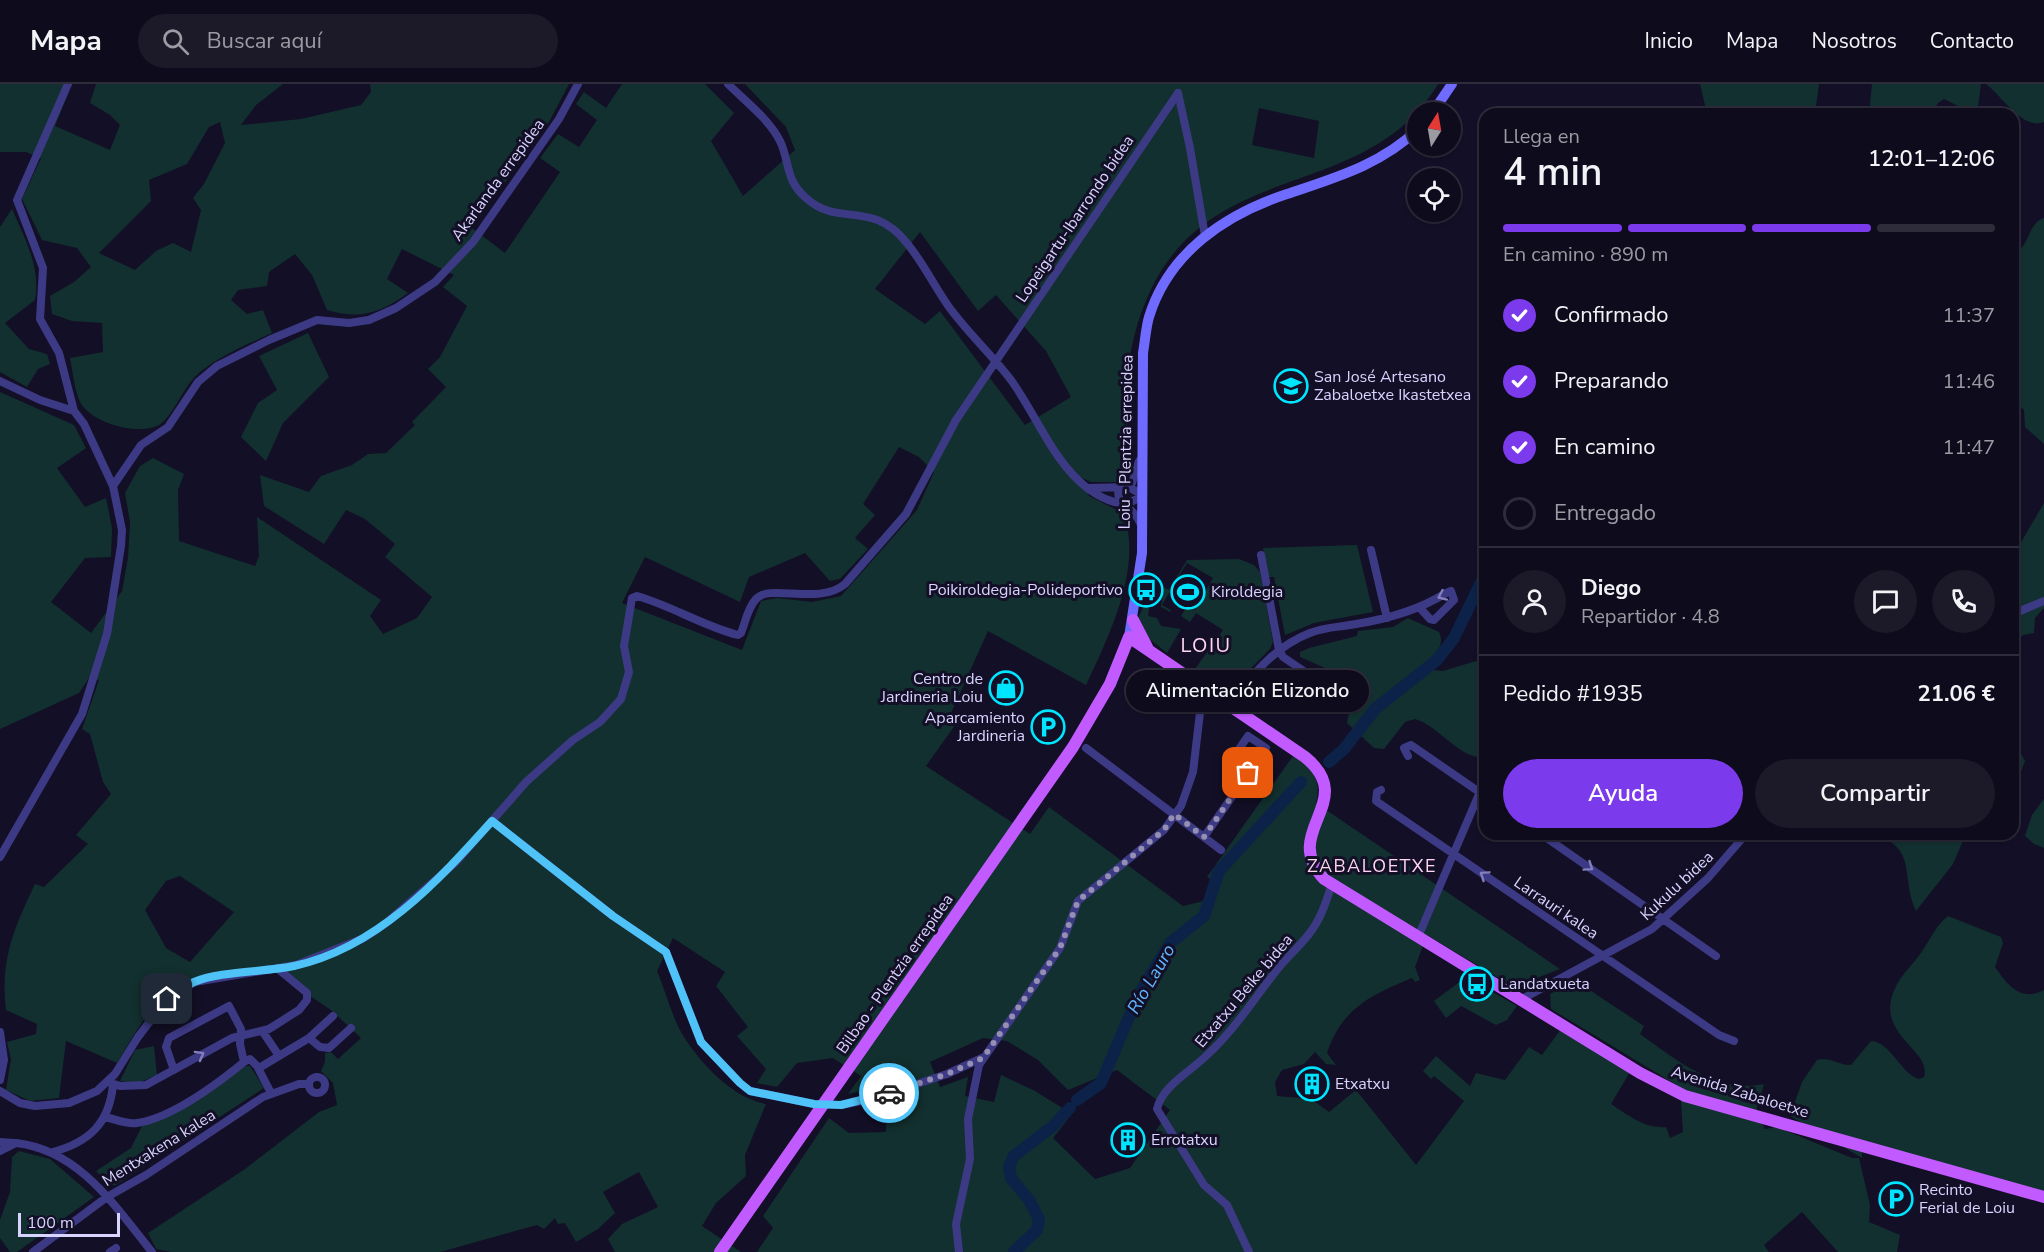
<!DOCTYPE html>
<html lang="es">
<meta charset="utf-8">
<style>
:root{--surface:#0e0b1c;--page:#1c1929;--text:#f1f3f6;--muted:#9b9ba3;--line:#2e2b3b;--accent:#7c3aed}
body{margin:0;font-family:"Nunito Sans",sans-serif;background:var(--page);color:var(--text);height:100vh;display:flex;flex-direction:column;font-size:22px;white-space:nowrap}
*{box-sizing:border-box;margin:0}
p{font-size:20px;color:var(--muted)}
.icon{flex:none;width:33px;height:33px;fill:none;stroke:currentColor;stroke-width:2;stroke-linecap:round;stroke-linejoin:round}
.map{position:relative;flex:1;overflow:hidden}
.drawer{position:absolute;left:1479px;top:24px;width:540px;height:732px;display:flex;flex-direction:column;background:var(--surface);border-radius:18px;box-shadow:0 2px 4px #0004,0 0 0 2px var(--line)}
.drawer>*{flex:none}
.needle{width:39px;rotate:11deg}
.fabs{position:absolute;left:1407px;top:18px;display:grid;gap:12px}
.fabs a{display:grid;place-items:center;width:54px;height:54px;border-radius:50%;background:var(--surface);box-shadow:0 2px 4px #0004,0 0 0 2px var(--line);font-size:30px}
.scale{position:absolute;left:18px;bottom:15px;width:102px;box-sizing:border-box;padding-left:6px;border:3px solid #d9d4ff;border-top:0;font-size:16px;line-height:21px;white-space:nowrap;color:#d9d4ff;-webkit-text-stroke:4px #130f26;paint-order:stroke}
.pin{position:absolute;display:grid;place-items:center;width:51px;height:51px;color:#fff;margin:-26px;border-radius:12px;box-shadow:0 3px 9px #0006}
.courier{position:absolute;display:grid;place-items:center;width:60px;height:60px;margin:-30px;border:4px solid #4fc3f7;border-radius:50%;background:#fff;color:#222;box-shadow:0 2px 8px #0007}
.bubble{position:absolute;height:42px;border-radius:21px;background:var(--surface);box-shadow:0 2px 4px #0004,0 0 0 2px var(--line);font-size:20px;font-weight:600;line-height:42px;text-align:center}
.head em{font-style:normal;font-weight:600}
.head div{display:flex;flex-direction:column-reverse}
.head{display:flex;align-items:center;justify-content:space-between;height:102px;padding:0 24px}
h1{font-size:39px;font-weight:600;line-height:45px}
.bar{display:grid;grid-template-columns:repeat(4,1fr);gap:9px 6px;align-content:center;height:72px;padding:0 24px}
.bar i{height:8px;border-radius:4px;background:var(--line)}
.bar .current{background:var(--accent)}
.bar p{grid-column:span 4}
.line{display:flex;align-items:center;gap:15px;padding:0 24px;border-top:2px solid var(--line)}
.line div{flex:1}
.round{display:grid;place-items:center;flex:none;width:63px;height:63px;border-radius:32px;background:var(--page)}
ol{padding:0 24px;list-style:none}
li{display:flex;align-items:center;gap:18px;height:66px}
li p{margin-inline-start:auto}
li .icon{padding:6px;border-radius:50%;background:var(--accent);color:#fff;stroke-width:4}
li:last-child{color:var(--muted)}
li i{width:33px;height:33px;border:3px solid var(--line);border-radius:50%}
.action{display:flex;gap:12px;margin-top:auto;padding:12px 24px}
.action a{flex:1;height:69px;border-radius:36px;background:var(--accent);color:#fff;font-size:24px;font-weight:600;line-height:69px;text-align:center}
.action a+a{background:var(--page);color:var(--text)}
header{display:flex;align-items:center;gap:36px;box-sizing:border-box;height:84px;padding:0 30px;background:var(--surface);border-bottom:2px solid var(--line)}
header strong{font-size:28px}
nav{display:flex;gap:33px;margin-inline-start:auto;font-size:21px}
.search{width:420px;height:54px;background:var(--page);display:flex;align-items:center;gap:15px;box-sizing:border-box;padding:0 21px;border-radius:33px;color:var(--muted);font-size:22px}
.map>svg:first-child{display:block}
.green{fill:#12302f;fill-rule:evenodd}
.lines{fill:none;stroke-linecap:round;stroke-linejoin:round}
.river{stroke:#0c2248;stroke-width:12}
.street{stroke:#3d3a85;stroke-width:8}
.secondary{stroke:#6f6bff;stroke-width:10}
.primary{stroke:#c25bff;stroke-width:12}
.oneway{stroke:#837fbc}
.done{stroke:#948fb3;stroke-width:6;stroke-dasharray:0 10.8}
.route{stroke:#4fc3f7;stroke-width:8}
.labels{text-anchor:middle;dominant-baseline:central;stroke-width:6;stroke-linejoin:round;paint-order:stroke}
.street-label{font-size:16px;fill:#d9d4ff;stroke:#130f26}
.poi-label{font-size:16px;fill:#d9d4ff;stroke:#130f26;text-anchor:start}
.neighbourhood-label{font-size:18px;letter-spacing:1.5px;fill:#ffd6f0;stroke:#130f26}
.water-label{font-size:18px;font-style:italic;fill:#62b6ff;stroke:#130f26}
.quarter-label{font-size:20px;letter-spacing:1.5px;fill:#ffd6f0;stroke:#130f26}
</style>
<header>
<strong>Mapa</strong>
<div class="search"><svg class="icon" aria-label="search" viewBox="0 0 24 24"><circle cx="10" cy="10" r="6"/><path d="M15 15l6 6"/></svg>Buscar aquí</div>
<nav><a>Inicio</a><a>Mapa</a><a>Nosotros</a><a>Contacto</a></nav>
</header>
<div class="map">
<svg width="2044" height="1168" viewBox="0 0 2044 1168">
<rect width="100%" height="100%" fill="#130f26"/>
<!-- green -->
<path class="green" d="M0 0H72L55 42 110 66 120 41 110 31 90 19 96 0H283L256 21 241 41 301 35 361 21 371 8 370 0H569L549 38 472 144 505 169 560 88 540 74 558 50 579 63 597 36 576 20 584 8 606 24 622 0H705L734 29 711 57 743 112 795 66 786 43 745 0H1438C1359 131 1183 61 1134 253 1123 295 1131 346 1126 390L1119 398H1091L1082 394 1089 412 1123 429C1144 482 1108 554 1086 601L988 547 951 629 958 637 926 682 1030 750 1049 723 1183 822 1212 815 1220 802 1207 793 1293 672C1312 684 1322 695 1316 719L1560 885 1514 903 1427 851 1415 883 1420 896 1415 898 1412 894C1371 911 1342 924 1327 969L1336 981 1326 980 1315 968 1304 980 1282 986 1275 998 1277 1012 1311 1015 1329 1028 1356 1006 1416 1081 1464 1017 1434 992 1431 995 1423 987 1436 972 1470 1002 1476 989 1505 996 1529 963 1542 971 1561 945 1630 988 1611 1020C1628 1031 1645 1045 1666 1043L1670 1054 1683 1048 1680 1003 1551 925 1550 910 1576 897 1644 942 1640 950C1675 975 1717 1010 1764 1000L1756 1027 1765 1045 1777 1043 1852 1074H1859L1870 1121 1869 1138 1900 1151 1897 1168H1838L1802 1128 1764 1161 1769 1168H757L773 1144 763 1132 829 1034 849 1049 886 1048V1017L880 1003 848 1010 861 992 833 974 797 979 777 1003 757 999 766 985 737 952 748 943 716 902 725 888 673 854 657 887C666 908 672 934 684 953 702 981 733 1014 766 1020L745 1071 746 1092 716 1119 702 1142 741 1168H615L608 1155 622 1140 658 1123 639 1088 603 1108 615 1129 598 1145 576 1158 565 1139 558 1140 555 1134 544 1145 537 1141 440 1168H171L156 1165 148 1149 245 1085 319 1028 337 1021 333 999 321 987 325 978V969L331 968 338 975 361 954 331 926 267 883C242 886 212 886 189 896 154 911 136 948 117 979L66 957 59 1014 30 1017 6 1006 11 975 7 958 36 950 37 940 6 926C0 876 14 844 35 800L44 803 88 760 76 751 111 710 103 698 90 650 82 645 99 596 89 594 79 609 0 645V308L74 341 86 364 57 384 85 423 106 414 112 444 111 473 85 474 51 518 91 549 122 507 128 474 130 438 125 409 140 382 153 374 184 390 178 406 179 457 255 482 259 472 257 433 381 516 370 532 383 550 417 534 432 513 385 473 395 460 365 435 346 426 324 460 264 422 260 391 309 408 321 392 352 381 368 370 386 369 415 341 412 338 446 303 428 285 440 273 467 222 443 203 454 191 402 165 387 195 408 209C380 229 361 236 327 226L312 191 295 170 269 188 267 202 238 206 231 216 247 230 263 226 272 249C248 260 221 271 200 288 185 300 178 322 165 336 148 356 91 340 80 318 74 305 73 288 70 274L103 268 102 239 72 237 52 230 50 212 74 198 91 183 77 164 42 156 22 115 41 74 26 68H0ZM1259 24 1319 37 1314 74 1252 61ZM220 38 225 59 204 100 193 114 201 126 191 168 173 159 156 167 135 186 99 169 151 117 149 96 187 80 209 43ZM920 148 978 227 996 211 1046 267 1071 313 1025 341 940 227 925 240 875 205ZM899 363 919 373 934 388 917 426 841 512 812 518 777 514 761 517 742 566 622 519 645 473 740 518 749 493 805 469 830 497 840 495 868 465 855 454 875 431 863 420ZM180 792 234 828 190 878 166 864 145 826 166 797ZM983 954 1007 957 1038 976 1068 1006 1117 986 1170 1026 1130 1084 1095 1095 1053 1054 1072 1030 1035 1007 1001 991 994 1018 965 1012 968 993 940 1003 930 978Z
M1700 0H1819L1815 30H1707Z
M1872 0H1981L1977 30H1965L1958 22 1944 15 1938 19 1932 30H1869Z
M1986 0H2044V38C2023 47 2001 11 1986 0Z
M12 125C25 155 41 183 35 216L5 239 29 265 47 270 50 280 38 285 27 303 0 288V143Z
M2044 134V360L2025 343 2024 326 2013 316V169C2030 165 2027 139 2044 134Z
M308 249 329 293 283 339 266 377 241 353 258 319 277 306 259 272Z
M2044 419V524L2035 534 2034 549 2023 551 2013 562V472Z
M1357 461 1373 528 1314 539 1285 551 1274 493H1268L1263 464Z
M1239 475 1254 481 1260 488 1273 558 1270 565 1228 607 1195 585 1223 546 1196 529 1190 538 1181 532 1187 522 1195 526 1213 494 1187 479 1162 521 1171 526 1170 528 1161 523 1164 503 1169 506 1187 476Z
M1146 517 1150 519 1148 532 1157 534 1161 542 1181 545 1167 569 1148 554 1138 534Z
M1408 534 1439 548C1445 561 1436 567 1431 578L1433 586 1443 587 1476 577 1485 587V668L1480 673C1459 673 1437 641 1415 635L1405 638 1384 665 1374 664 1347 639 1353 607 1334 588 1300 573V568L1309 564 1357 552 1358 547 1393 543Z
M2013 599 2021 628 2013 655 2025 677 2021 688 2013 697Z
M2044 715V764L2034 760 2025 752 2032 731Z
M1870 750H1966L1953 780 1916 827C1900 792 1919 761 1870 750Z
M1948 832 2001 853 2003 859 1995 883C2008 902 2021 918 2044 906V1107L1862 1067V1074L1790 1032 1802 998 1817 976C1830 972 1839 982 1851 981L1871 957C1891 958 1900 989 1919 995L1924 993C1932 967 1880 953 1892 912 1897 896 1908 885 1918 873 1928 860 1935 842 1948 832Z
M1466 893 1517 922 1507 936 1496 941 1461 922 1446 934 1434 917Z
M154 962 157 991 138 999 120 997 135 966Z
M245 982H250L264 1004 116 1101H110L96 1087 131 1064 142 1042Z
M19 1067 50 1075 94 1113 17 1168H10L0 1154V1136L10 1108 12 1073Z"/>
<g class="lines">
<!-- river -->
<path class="river" d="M1329 678 1344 665 1375 625 1437 576 1454 554 1485 490
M1077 1016 1101 999 1138 912 1170 859 1204 832 1219 787 1301 698
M1014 1168 1037 1146 1039 1135 1029 1116 1011 1094 1009 1082 1014 1072 1053 1042 1070 1024"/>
<!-- street -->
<path class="street" d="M728 0C745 17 769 35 780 57 790 78 785 96 806 114 839 144 871 115 906 158 923 178 934 202 949 223 968 249 992 271 1011 296 1037 332 1052 376 1087 404
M1178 9 1190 64 1205 152
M0 297 40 316 74 327
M1139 377 1132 399 1119 405C1114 420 1135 423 1140 439
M113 402 141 361 168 343 198 298 217 282 269 256 317 236 349 239 369 236 396 224 435 198 473 158 559 35 578 0
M1129 403 1142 411C1125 427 1104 416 1087 404Z
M1371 466 1387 534
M1261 471 1279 566 1283 573 1342 613
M2013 530 2044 517
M1228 620C1252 592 1275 562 1310 549 1324 543 1341 543 1356 540 1387 535 1419 526 1446 509L1451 507 1454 516 1434 536 1430 535 1419 523
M1086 664 1221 766
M1408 672 1404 664 1411 661 1485 712
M1381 706 1377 708 1376 717 1719 951 1734 957
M492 737 613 832 666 868 701 958 740 999 750 1007 814 1020 841 1021 872 1015 947 990 982 974
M1541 750 1716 872
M1204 753 1266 664 1248 652 1239 665 1257 677
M0 773 82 630 107 550 121 462 122 446 113 402 84 340 74 327 59 269 40 235 43 184 17 116 68 0
M1418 853 1485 696
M1522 915 1652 845 1708 794 1746 750
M0 948 4 976 0 996
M263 948 279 972
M309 954 320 963 329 964 351 944
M244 978 250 975 259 984 309 954 333 932
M258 984 271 1009
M309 1001a8 8 0 1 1 16 0a8 8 0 1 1-16 0Z
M108 998 120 1002 146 1001 232 954 269 945 299 926 307 916V909L277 884
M0 1007 20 1019 35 1022 69 1019 97 1007 115 990 138 953 167 915 195 898 296 881 364 854 386 839 456 778 526 698 573 656 600 638 621 615 629 588 624 562 632 514 637 512C672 522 703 542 738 551L741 549C746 537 747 525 756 515 770 499 819 522 845 500L906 430 956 336 1178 9
M105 1033C115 1035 127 1041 137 1039 172 1034 217 1000 244 978L240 960 241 945 229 922 169 954 166 963 174 986
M0 1058 14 1059
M0 1067 16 1059C79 1066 115 1122 152 1168
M53 1068C89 1058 109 1040 113 1001
M33 1168 107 1113 146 1091 263 1013 299 1000H309
M110 1168 116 1164
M959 1168 956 1140 970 1075 968 1035 979 981 1060 864 1078 817 1164 746 1181 722 1193 688 1203 603
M1249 1168 1227 1121 1204 1101 1157 1025C1162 1002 1191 987 1206 972 1233 948 1253 916 1276 887 1286 874 1299 863 1309 850 1321 835 1326 818 1332 800"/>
<!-- secondary -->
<path class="secondary" d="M1433 28 1452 0
M1129 553 1142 469 1143 269C1145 257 1146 243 1149 233 1169 168 1226 130 1287 110 1334 94 1381 81 1418 45"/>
<!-- primary -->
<path class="primary" d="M1133 536 1147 563
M720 1168 1073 663 1110 600 1129 553 1305 673C1360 718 1279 747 1324 795L1640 989 1685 1012 2044 1113"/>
</g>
<!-- one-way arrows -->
<defs><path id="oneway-chevron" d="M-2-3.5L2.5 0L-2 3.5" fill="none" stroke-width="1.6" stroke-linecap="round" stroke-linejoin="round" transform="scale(1.5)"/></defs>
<g class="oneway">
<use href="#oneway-chevron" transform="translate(1442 512) rotate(156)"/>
<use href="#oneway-chevron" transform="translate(1589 783) rotate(34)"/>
<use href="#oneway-chevron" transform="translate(1484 791) rotate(-146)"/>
<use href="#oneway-chevron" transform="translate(200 971) rotate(-29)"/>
</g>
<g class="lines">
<!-- done -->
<path class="done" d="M889 1009 947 990 983 974 1060 864 1078 817 1164 746 1174 730 1204 753 1248 689"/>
<!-- route -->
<path class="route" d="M167 915C176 910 185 902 194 898 219 887 266 888 294 882 377 864 438 797 492 737L613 832 666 868 701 958 740 999 750 1007 814 1020 841 1021 889 1009"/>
</g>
<!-- icons -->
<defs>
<g id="school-ring" transform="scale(1.725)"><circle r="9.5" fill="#130f26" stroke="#00e5ff" stroke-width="1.5"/><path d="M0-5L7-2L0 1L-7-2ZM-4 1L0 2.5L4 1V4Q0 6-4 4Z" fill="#00e5ff"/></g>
<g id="bus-ring" transform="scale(1.725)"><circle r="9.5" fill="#130f26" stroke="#00e5ff" stroke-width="1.5"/><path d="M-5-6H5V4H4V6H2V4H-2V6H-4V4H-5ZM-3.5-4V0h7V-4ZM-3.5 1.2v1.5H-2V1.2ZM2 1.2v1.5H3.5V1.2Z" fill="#00e5ff"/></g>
<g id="stadium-ring" transform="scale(1.725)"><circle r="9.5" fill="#130f26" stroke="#00e5ff" stroke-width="1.5"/><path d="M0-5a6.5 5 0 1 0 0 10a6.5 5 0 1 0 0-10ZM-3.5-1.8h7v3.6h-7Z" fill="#00e5ff"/></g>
<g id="shop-ring" transform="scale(1.725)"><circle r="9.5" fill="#130f26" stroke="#00e5ff" stroke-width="1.5"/><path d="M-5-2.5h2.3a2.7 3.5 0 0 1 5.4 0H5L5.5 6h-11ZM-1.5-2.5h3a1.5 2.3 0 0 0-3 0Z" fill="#00e5ff"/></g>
<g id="parking-ring" transform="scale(1.725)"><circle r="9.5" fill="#130f26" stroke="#00e5ff" stroke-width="1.5"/><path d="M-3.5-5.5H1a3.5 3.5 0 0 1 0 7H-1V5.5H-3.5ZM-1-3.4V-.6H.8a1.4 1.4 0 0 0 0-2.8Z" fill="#00e5ff"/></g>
<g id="building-ring" transform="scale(1.725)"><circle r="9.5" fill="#130f26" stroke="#00e5ff" stroke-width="1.5"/><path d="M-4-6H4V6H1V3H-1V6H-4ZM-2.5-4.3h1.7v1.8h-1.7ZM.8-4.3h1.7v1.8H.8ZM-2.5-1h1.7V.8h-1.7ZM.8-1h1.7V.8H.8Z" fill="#00e5ff"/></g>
</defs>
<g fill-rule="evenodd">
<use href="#school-ring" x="1291" y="302"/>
<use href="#bus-ring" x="1146" y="506"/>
<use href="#stadium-ring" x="1188" y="508"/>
<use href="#shop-ring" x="1006" y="604"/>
<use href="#parking-ring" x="1048" y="643"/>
<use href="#bus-ring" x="1477" y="900"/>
<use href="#building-ring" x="1312" y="1000"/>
<use href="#building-ring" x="1128" y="1056"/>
<use href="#parking-ring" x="1896" y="1115"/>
</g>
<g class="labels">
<!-- street labels -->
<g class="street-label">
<text transform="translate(498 96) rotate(-54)">Akarlanda errepidea</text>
<text transform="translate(1075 135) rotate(-56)">Lopeigartu-Ibarrondo bidea</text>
<text transform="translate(1126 358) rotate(-89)">Loiu - Plentzia errepidea</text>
<text transform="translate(1677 802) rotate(-43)">Kukulu bidea</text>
<text transform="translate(1556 824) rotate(34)">Larrauri kalea</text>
<text transform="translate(895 890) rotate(-55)">Bilbao - Plentzia errepidea</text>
<text transform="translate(1244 907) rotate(-50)">Etxatxu Beike bidea</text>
<text transform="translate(1740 1008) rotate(17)">Avenida Zabaloetxe</text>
<text transform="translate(159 1064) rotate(-32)">Mentxakena kalea</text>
</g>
<!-- poi labels -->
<g class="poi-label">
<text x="1314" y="293">San José Artesano<tspan x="1314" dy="18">Zabaloetxe Ikastetxea</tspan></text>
<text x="1123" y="506" text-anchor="end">Poikiroldegia-Polideportivo</text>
<text x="1211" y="508">Kiroldegia</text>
<text x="983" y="595" text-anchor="end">Centro de<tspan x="983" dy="18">Jardineria Loiu</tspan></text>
<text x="1025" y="634" text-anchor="end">Aparcamiento<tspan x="1025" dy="18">Jardineria</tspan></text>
<text x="1500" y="900">Landatxueta</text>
<text x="1335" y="1000">Etxatxu</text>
<text x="1151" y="1056">Errotatxu</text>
<text x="1919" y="1106">Recinto<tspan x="1919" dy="18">Ferial de Loiu</tspan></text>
</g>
<!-- neighbourhood labels -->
<g class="neighbourhood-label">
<text x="1372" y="782">ZABALOETXE</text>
</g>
<!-- water labels -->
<g class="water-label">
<text transform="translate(1151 895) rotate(-60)">Río Lauro</text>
</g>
<!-- quarter labels -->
<g class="quarter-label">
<text x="1206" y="561">LOIU</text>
</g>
</g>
</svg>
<div class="fabs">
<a><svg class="needle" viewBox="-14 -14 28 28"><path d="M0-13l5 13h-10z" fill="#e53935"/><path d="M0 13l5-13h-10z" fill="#9b9ba3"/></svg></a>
<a><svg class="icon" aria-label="locate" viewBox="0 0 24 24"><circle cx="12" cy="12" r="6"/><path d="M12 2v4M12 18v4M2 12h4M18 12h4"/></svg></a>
</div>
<div class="scale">100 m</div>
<div class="pin" style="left:1248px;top:689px;background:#ea580c"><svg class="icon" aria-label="bag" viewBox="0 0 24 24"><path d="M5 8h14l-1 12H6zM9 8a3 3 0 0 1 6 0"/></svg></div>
<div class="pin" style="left:167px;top:915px;background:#1f2937"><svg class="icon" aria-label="home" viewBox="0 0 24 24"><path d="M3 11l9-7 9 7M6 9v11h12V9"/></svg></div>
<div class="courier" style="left:889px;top:1009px"><svg class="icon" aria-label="car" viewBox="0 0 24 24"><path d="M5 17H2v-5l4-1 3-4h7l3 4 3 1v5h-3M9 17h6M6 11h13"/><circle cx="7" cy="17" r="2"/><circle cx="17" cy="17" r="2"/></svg></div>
<div class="bubble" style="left:1126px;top:586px;width:243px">Alimentación Elizondo</div>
<section class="drawer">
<div class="head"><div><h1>4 min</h1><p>Llega en</p></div><em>12:01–12:06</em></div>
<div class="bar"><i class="current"></i><i class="current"></i><i class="current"></i><i></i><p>En camino · 890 m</p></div>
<ol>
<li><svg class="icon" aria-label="check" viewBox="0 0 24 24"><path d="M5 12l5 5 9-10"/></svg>Confirmado<p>11:37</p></li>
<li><svg class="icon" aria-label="check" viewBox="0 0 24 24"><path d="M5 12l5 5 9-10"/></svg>Preparando<p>11:46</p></li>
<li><svg class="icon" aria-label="check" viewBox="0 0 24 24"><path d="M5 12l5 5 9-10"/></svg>En camino<p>11:47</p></li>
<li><i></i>Entregado</li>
</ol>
<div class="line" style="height:108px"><a class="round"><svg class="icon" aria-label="person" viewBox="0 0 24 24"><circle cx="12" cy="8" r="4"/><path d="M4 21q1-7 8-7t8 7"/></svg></a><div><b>Diego</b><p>Repartidor · 4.8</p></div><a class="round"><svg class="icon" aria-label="chat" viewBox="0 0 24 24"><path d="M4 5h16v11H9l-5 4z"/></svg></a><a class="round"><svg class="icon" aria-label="phone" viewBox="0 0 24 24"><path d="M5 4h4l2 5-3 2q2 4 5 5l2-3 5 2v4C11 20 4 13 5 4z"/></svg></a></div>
<div class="line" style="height:78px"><div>Pedido #1935</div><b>21.06 €</b></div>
<div class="action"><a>Ayuda</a><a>Compartir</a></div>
</section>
</div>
